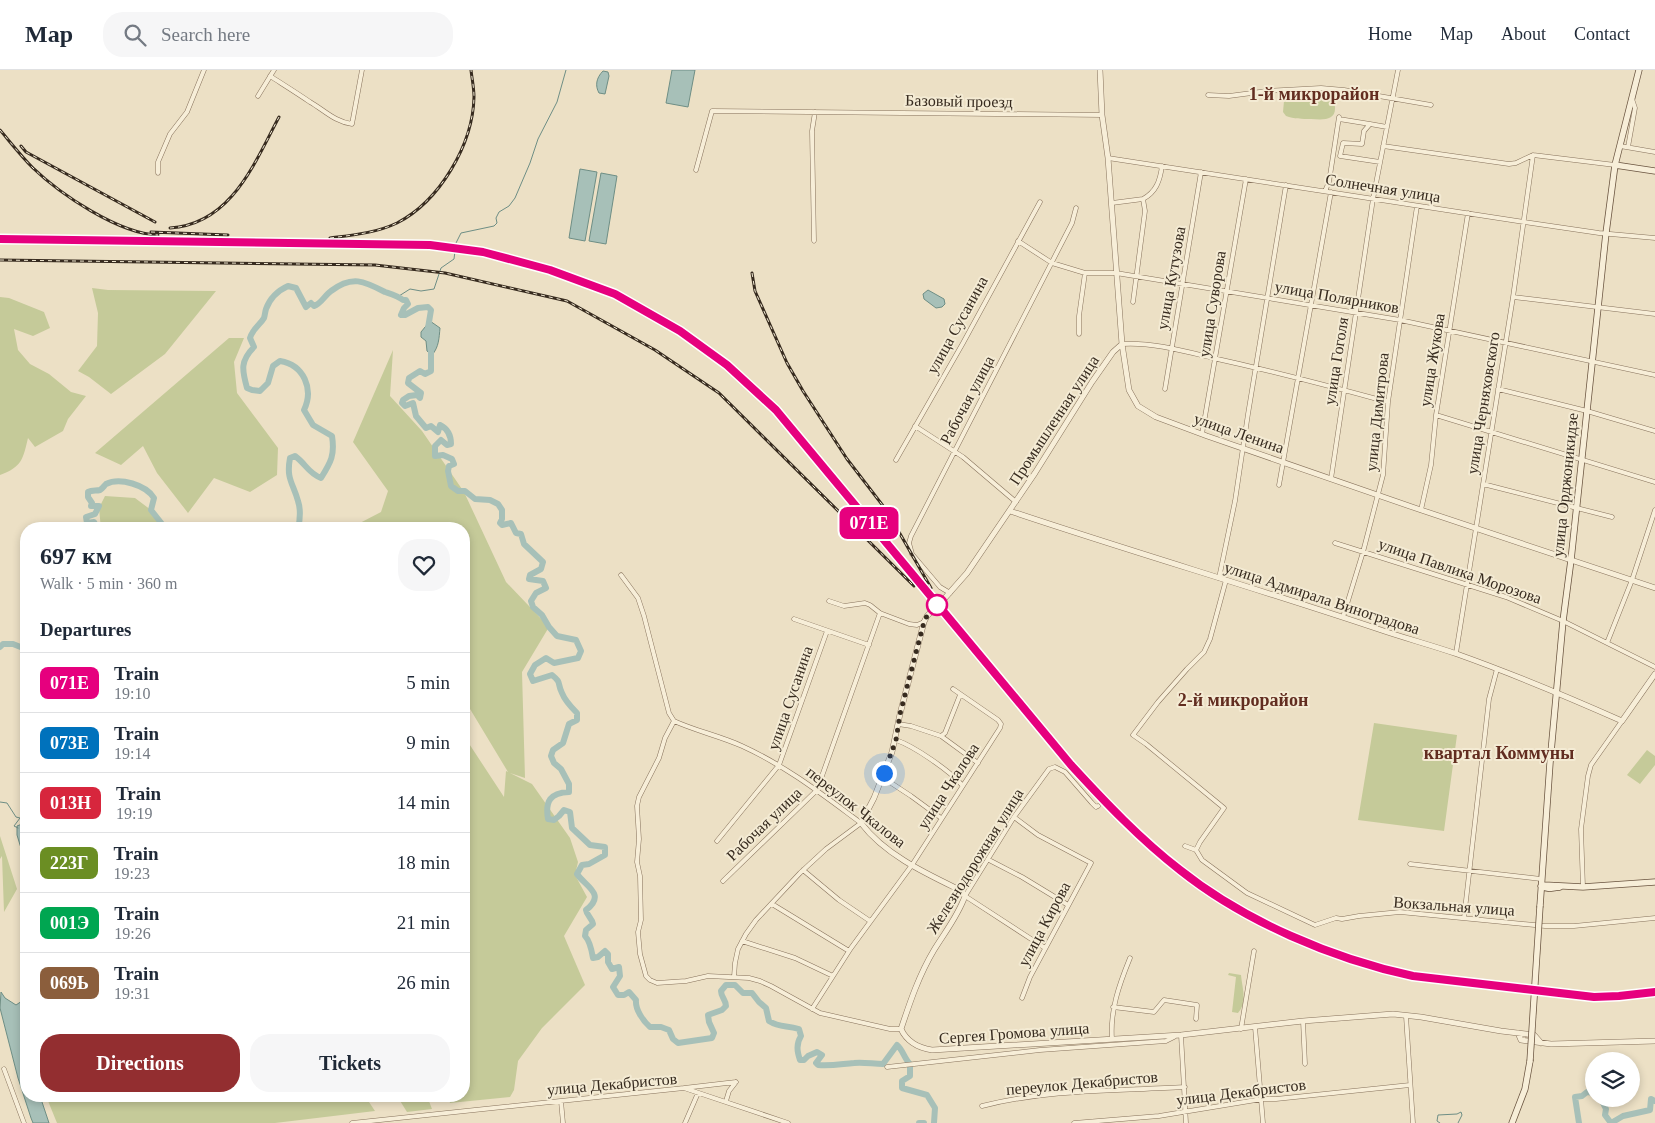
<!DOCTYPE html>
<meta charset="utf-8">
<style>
:root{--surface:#fff;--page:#f6f6f7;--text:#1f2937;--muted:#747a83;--line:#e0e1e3;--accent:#932e30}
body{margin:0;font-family:Georgia,serif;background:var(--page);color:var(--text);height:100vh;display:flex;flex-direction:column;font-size:19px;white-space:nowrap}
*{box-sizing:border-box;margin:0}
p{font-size:16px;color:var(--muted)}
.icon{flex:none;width:28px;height:28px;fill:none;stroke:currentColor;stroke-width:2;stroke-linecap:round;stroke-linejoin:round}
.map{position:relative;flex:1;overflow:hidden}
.sheet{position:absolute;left:20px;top:452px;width:450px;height:580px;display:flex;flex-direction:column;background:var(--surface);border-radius:20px;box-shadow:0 2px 8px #0003}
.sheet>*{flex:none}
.badge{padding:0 10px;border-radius:8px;font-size:18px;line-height:32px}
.buttons{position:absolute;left:1585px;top:982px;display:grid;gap:10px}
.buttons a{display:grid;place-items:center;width:55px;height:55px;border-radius:50%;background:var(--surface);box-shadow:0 2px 8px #0003;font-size:25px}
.you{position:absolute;width:25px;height:25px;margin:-12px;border:4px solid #fff;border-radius:50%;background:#1a73e8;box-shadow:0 0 0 8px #1a73e833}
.map>.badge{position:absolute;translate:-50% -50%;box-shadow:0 0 0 2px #fff}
h2{padding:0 20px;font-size:19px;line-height:45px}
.round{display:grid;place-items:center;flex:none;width:52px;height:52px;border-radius:20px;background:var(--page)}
.headline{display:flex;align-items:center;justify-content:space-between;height:85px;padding:0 20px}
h1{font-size:24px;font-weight:600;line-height:38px}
.action{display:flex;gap:10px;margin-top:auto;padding:10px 20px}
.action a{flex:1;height:58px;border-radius:20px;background:var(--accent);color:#fff;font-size:20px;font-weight:600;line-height:58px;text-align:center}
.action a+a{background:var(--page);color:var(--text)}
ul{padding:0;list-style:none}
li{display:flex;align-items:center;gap:15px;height:60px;padding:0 20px;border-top:1px solid var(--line)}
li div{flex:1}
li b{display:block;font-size:19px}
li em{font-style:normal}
li .badge{min-width:55px;font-weight:700;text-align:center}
header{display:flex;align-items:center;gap:30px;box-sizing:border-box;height:70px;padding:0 25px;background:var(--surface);border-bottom:1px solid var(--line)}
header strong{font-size:24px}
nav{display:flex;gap:28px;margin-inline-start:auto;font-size:18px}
.search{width:350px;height:45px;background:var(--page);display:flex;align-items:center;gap:12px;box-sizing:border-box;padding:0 18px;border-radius:20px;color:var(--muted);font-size:19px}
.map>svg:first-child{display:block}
</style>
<header>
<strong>Map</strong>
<div class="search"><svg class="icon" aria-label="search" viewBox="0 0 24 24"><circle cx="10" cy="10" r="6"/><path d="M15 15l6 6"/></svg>Search here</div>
<nav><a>Home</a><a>Map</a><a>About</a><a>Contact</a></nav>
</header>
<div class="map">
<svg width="1655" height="1053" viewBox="0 0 1655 1053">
<rect width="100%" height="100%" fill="#ece0c5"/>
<path fill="#c5ca99" d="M1294,26L1328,28L1334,31C1339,51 1325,50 1311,49C1302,49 1294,49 1286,46L1283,42L1284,31L1288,27Z
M92,218L108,220L216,221L165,284L111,324L89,307L78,301L97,276L98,243Z
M0,227L9,228L44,242L50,258L33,266L14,259L18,280L30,294L49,304L71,322L86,326L68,349L63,361L35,377L28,368C23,389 22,397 0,405Z
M229,268H244L234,292L237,323L278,378L277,405L250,422L214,408L188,443L157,403L143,376L121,395L95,383Z
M393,280L390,326L422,361L464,422L506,512L549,557L522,602L525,708L510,703L532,714L570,768L578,792L575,805L587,827L564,866L585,915L542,958L518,991L514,1020L510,1027L450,1033L448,1026H464V666L504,727L506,701L508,702L464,629V459H359L356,455L381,442L388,421L353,372Z
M105,426L135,428L151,440L162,459H101L99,438Z
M1374,653L1457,665L1444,761L1358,750Z
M1647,680L1655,686V695L1640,714L1627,705Z
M0,766L17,819L4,842L2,786L0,789Z
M1229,903L1241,905C1242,918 1248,932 1238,943L1232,942L1236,907L1228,905Z
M46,1026H365L375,1041L275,1053H57Z
M397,1026H427L432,1039L407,1042Z"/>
<path fill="#a7c0b8" stroke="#6e8e85" d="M672,0H695L688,37L666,33Z
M603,1L608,2L609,6L605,24L599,23C595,16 596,8 603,1Z
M580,99L597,102L585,171L569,168Z
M601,103L617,106L606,174L589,171Z
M928,220L944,229L945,234L942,237L936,238L924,229L923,224Z
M430,251L440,258C439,268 439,277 432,285L427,281L426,271L421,267V262Z
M22,754L26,765V810L24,788L17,765V756Z
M26,883V1026H40L49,1053H33L31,1048L18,1008L0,938L1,922L5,928L16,935L22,931Z"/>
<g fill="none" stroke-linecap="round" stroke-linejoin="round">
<path stroke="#6e8e85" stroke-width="1" d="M399,226L410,219L421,221L434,219L441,198L454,189L456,173L461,163L494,156L497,153L496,148L499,142L509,136L515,128L530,93L538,69L557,32L566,0
M0,732L7,733L16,747L20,748L14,756L18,758
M1440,1053L1437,1051L1438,1045L1457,1044L1461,1042L1462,1045L1458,1053"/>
<path stroke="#a7c0b8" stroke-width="6" d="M431,278V301L425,304L420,301L409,308L408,313L421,323L420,328L417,325L409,326L403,330L402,333L405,336L413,333L416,346L426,358L431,356L438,362L440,355C448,359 451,365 451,374L447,375L441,370L435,376V386L443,385L452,389L454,394L449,396L448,401L451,416L458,421H465L475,429L490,430L498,434L502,440V449L500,453L502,455L511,453L516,463L521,464L524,474L543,492L541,499L530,505L529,509L543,511L546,518L536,523L531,531L533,537L542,545L549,557L557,566L576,570L581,581L578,588L554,593L546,588L535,595L530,604L533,611L552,605C562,613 557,613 562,623C565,631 571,637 577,643V650L569,654L563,673L553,680L551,686L554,693L561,699L569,714V722C550,723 545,731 548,749L554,750L559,746L564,740L570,742L572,758L590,775L605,777V785L589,794L582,795L577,804C585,816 607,824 586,840C587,846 592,848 593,854L586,860L585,866C589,870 592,882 593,888L598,887L605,881L608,884V892L612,899L619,897L620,906L613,917L618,925H624L629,922L636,930C635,939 643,951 650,957H661L669,960L673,969L678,973L712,968L714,963L709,952L708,945L722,940L726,936C726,930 721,927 721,921L726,915H735L743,923H752L759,932L766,938L769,951C780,958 786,955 799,959L801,966C796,974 797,981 800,990H804L808,986L817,982L822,985L816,993L818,995C832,996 841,994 854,993C864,992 873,994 883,994L897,975C903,980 904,988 910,994
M98,459L94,452L87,453L86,447L95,444L99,436H91L92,433L88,427V422C92,420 96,421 100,420C102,419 104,416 106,414C120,407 146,415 154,428L151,440L166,459
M298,459C300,450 301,440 298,431C293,413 286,409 290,388L295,386C306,394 308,403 321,408C331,392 335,385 332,366L313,355L304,340C314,319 304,295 280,291L273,296L268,313L260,321L252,320L247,318C242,300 240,291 254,277L250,268C253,258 260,255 264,248C265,245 265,242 266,239C270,228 277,221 288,216L296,218L306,237L311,233L314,236C321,234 325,225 331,221C352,205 364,211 385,222C391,224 398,226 403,230H406L408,234L404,238L401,245H405L418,238L428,237L431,240L428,258
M0,577L3,574H13L23,578H26
M910,996V1006L902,1011V1018L927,1025L935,1038L934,1053
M1601,1029L1606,1039L1605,1045L1611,1053L1623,1046L1650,1040L1651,1029L1655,1031
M919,1053H924
M1579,1053L1575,1027L1582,1026L1587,1022L1594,1023"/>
<g stroke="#87725c" stroke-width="5">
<path id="minor" d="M270,6C284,15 297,23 310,32C324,40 335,52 352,54L362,0
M1208,25L1229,26L1267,21L1321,18L1344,20L1431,35
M258,26L274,0
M1339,49L1370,54
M1383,76L1509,94L1516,93L1533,85L1615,95
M1620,76L1655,82
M1628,77L1635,38L1632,29
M1108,88L1524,152L1599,163L1655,168
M1380,92L1340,86L1343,73L1362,74L1364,61L1370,54L1387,57
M696,100L712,41L1102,45
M158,103V92L170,64L187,42L204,0
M1325,121L1329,112L1339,47
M1112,133L1143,129
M814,171L812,61L815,42
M1018,171L1052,193L1085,203H1116L1400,250L1655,305
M1513,227L1655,244
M1133,232L1145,141L1143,129C1156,122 1160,111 1162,96
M1079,264V246L1085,203
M1122,274C1152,272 1184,281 1213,288C1272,301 1330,316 1388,332
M1165,319L1201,102
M1498,319L1587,341L1655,361
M1436,345L1655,412
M915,356L963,387L1016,432
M1202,364L1246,109
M896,390L963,273L1040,132
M1331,409L1373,129L1398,0
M1483,414L1612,447
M1279,415L1331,122
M1421,440L1431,395L1436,345L1468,143
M1335,473L1506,527L1563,551L1655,597
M621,505L638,528L644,546L669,643L674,651C696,661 720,666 742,676C786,696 823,725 861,753L826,779L800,803L756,850L746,864L738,879L735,893L734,907
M1219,508L1235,431L1248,344L1286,115
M950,523L940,517L912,484L909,473L911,466L1072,153L1076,138
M829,531L844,536L865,533L870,535L880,543L909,554L917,555L924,552
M1343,547L1363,482L1383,405L1388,332L1417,136
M794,549L869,575
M1607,573L1632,510L1655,440
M1456,583L1513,227L1533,85
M674,651L665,668L659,688L639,727L637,736L639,769L637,792L640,806L641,850L638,862L640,884L646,906L650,910L657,913L686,911L708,906L749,908L760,911L771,916L820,943L890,959H901
M898,654L911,656L941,666L978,693
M941,666L945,663L960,625
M896,670C914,676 950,701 962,715
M882,707L911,726L941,748
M1014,747L1038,765L1091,793L1030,907L1022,928
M717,771L779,695L827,561
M1185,776L1196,780L1202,790L1247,823L1315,855L1336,848L1342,849L1359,846L1400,842L1545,856H1574L1655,848
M1196,780L1200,772L1224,738L1146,674L1133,665L1158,632L1187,599L1204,582L1210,569L1226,510
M989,790L1022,807L1068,835
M1410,794L1541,809
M803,800L839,830L870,851
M723,811L817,720L880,543
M1583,817L1581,759L1588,706L1591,695L1622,651
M772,834L849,881
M1464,848L1489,629L1497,599
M742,871L795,888L833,906
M1045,878L965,826L1014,747L1049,699L1055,697L1065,702L1092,733L1096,737L1098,736
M1113,937L1154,942L1164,930L1197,935L1196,949
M812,939L851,878L912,795L1000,658L1001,654L998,650L953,619
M1406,946L1413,1053
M1303,951L1305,994
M1255,957L1263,1053
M1241,959L1254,881
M1181,965L1186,1053
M1112,969C1110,940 1119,915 1130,888
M887,997L1040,980L1166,971L1174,967
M4,999L24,1053
M684,1018L736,1012
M561,1031L563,1053
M726,1031L729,1021L736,1012
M982,1036C1048,1019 1117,1021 1185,1017
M352,1053L684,1018L788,1053
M685,1053L698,1023
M1074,1053L1159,1046L1262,1029H1276L1410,1015"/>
</g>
<g stroke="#87725c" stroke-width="6">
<path id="tertiary" d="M1100,0L1102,45L1108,88L1122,274L1129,320L1138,336L1156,347L1207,366L1421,440L1655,518
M1122,274L1113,282L1092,312L1035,403L967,503L944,529L927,546L924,552L900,644L892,682L874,728L861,753C885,785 927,804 962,821L965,826C958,846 945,862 934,880C919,905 910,932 901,959C907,972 919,978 932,980L1181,965L1303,951L1393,944L1421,947L1501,961L1534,965L1541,973
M1010,441C1132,482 1256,518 1378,559C1404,568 1431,575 1457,584C1513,604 1568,627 1622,651L1655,604
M1518,963L1521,970L1551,974L1655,971"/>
</g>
<g stroke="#69533f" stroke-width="7">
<path id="secondary" d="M1615,95L1655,101
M1560,817C1554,818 1547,820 1541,816L1544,815L1583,817L1655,812
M1540,836L1550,693L1563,551L1571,490L1606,163L1615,95L1639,0
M1512,1053L1525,1019L1530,991"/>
</g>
<use href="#minor" stroke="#f7eed8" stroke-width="4"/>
<use href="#tertiary" stroke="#f7eed8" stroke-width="5"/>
<use href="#secondary" stroke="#f7eed8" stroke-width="5.5"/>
<g stroke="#372b1f" stroke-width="3">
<path id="rail" d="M0,60C11,73 21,86 33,98C60,124 119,164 158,165
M21,76L26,82L155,152
M170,158C231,154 254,94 279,47
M151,162L228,165
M330,168C353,165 376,163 397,153C440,131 473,74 474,27C474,18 472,9 471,0
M0,169L430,175L483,182L551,199L615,224L680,261L727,295L776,340L1071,695C1105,732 1140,769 1180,800C1244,850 1333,889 1413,906L1594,927L1619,926L1655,922
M0,190L375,195L445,203L567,231L655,280L719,323L914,516
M752,203L755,221L787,293L803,321L847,389L887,441L931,518"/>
</g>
<use href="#rail" stroke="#f4ebd4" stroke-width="1" stroke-dasharray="4" stroke-linecap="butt"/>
<g stroke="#69533f" stroke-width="7" stroke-linecap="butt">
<path id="secondary-bridge" d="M1530,991L1540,836"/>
</g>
<use href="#secondary-bridge" stroke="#f7eed8" stroke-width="5.5"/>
</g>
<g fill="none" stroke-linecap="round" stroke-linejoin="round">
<g stroke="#fff" stroke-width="11">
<path id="line" d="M0,169L430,175L483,182L550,200L615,224L680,261L727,295L776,340L1071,695C1105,732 1140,769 1180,800C1244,851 1333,889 1413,906L1594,927L1619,926L1655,922"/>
</g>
<use href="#line" stroke="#e6007e" stroke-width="8"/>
<path stroke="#372b1f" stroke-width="5" stroke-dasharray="0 9" d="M884,703L896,670L900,644L924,552L927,546L937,535"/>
</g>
<circle fill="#fff" stroke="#e6007e" stroke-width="2.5" cx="937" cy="535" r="10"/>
<g text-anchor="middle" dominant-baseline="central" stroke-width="4" stroke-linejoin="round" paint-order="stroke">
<g font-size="16" fill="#372b1f" stroke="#f4ebd4">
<text transform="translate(959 31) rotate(1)">Базовый проезд</text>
<text transform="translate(1383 118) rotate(9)">Солнечная улица</text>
<text transform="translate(1171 208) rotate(-80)">улица Кутузова</text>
<text transform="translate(1337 227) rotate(10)">улица Полярников</text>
<text transform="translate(1212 234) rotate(-81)">улица Суворова</text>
<text transform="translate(957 255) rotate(-61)">улица Сусанина</text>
<text transform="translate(1432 290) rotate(-81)">улица Жукова</text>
<text transform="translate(1336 291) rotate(-81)">улица Гоголя</text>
<text transform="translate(967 330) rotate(-62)">Рабочая улица</text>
<text transform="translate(1483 333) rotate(-81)">улица Черняховского</text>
<text transform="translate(1377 342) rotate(-84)">улица Димитрова</text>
<text transform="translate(1054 350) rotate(-57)">Промышленная улица</text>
<text transform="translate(1239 363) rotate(19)">улица Ленина</text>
<text transform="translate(1565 415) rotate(-84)">улица Орджоникидзе</text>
<text transform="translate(1460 501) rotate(19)">улица Павлика Морозова</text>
<text transform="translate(1322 528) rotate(18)">улица Адмирала Виноградова</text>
<text transform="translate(790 628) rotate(-71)">улица Сусанина</text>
<text transform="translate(948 716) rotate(-57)">улица Чкалова</text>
<text transform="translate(856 737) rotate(38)">переулок Чкалова</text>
<text transform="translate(764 754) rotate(-44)">Рабочая улица</text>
<text transform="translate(975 791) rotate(-58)">Железнодорожная улица</text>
<text transform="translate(1454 836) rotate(4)">Вокзальная улица</text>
<text transform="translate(1044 854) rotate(-62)">улица Кирова</text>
<text transform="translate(1014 963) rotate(-4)">Сергея Громова улица</text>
<text transform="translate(1082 1013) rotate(-5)">переулок Декабристов</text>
<text transform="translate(612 1014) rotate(-5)">улица Декабристов</text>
<text transform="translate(1241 1022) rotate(-7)">улица Декабристов</text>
</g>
<g font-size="18" font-weight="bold" fill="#622d20" stroke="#f4ebd4">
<text x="1314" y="24">1-й микрорайон</text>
<text x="1243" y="630">2-й микрорайон</text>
<text x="1499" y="683">квартал Коммуны</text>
</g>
</g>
</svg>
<div class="buttons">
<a><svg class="icon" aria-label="layers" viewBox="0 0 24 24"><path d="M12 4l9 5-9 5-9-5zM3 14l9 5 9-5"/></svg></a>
</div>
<div class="you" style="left:884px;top:703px"></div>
<b class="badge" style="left:869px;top:453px;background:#e6007e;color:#fff">071Е</b>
<section class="sheet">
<div class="headline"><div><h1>697 км</h1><p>Walk · 5 min · 360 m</p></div><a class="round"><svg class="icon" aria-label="heart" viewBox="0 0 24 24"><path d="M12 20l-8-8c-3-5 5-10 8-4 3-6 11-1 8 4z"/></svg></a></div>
<h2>Departures</h2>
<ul>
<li><span class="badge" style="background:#e6007e;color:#fff">071Е</span><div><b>Train</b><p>19:10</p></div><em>5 min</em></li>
<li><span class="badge" style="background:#0072bc;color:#fff">073Е</span><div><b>Train</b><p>19:14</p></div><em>9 min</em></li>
<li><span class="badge" style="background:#d7263d;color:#fff">013Н</span><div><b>Train</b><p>19:19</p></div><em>14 min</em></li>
<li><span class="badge" style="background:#6b8e23;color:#fff">223Г</span><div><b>Train</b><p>19:23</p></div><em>18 min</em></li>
<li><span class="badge" style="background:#00a651;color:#fff">001Э</span><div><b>Train</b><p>19:26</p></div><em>21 min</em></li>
<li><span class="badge" style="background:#8b5e3c;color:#fff">069Ь</span><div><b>Train</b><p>19:31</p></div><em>26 min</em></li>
</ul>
<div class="action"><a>Directions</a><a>Tickets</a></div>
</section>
</div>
